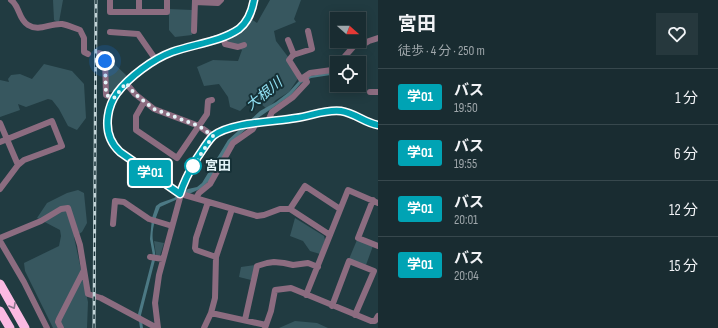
<!DOCTYPE html>
<html lang="ja">
<meta charset="utf-8">
<style>
:root{--surface:#192c31;--page:#26383d;--text:#f1f3f6;--muted:#9fa7ab;--line:#37484d}
body{margin:0;font-family:"Sofia Sans Condensed","Noto Sans JP",sans-serif;background:var(--page);color:var(--text);height:100vh;display:flex;flex-direction:column;font-size:15px;white-space:nowrap}
*{box-sizing:border-box;margin:0}
p{font-size:13px;color:var(--muted)}
.icon{flex:none;width:22px;height:22px;fill:none;stroke:currentColor;stroke-width:2;stroke-linecap:round;stroke-linejoin:round}
.map{position:relative;flex:1;overflow:hidden}
.details{display:flex;flex-direction:column;background:var(--surface);width:340px}
.details>*{flex:none}
.badge{padding:0 8px;border-radius:3px;font-size:14px;line-height:26px}
.needle{width:26px;rotate:111deg}
.tools{position:absolute;left:330px;top:12px;display:grid;gap:8px}
.tools a{display:grid;place-items:center;width:36px;height:36px;border-radius:0px;background:var(--surface);box-shadow:0 2px 10px #0003,0 0 0 1px var(--line);font-size:20px}
.you{position:absolute;width:20px;height:20px;margin:-10px;border:3px solid #fff;border-radius:50%;background:#1a73e8;box-shadow:0 0 0 6px #1a73e833}
.map>.badge{position:absolute;translate:-50% -50%;box-shadow:0 0 0 2px #fff}
.round{display:grid;place-items:center;flex:none;width:42px;height:42px;border-radius:0px;background:var(--page)}
.head{display:flex;align-items:center;justify-content:space-between;height:68px;padding:0 20px}
h1{font-size:19px;font-weight:700;line-height:30px}
ul{padding:0;list-style:none}
li{display:flex;align-items:center;gap:12px;height:56px;padding:0 20px;border-top:1px solid var(--line)}
li div{flex:1}
li b{display:block;font-size:15px}
li em{font-style:normal}
li .badge{min-width:44px;font-weight:700;text-align:center}
main{display:flex;flex:1;min-height:0}
.map>svg:first-child{display:block}
</style>
<main>
<div class="map">
<svg width="378" height="328" viewBox="0 0 378 328">
<rect width="100%" height="100%" fill="#213b41"/>
<path fill="#37575f" d="M53,0H63L59,22H57L54,20Z
M270,0H301L294,19L296,22L274,31L276,41L301,74L289,92L276,100L267,109L254,98L240,111L230,107L228,97L219,84L204,86L197,67L213,60L238,61L242,50L227,43L225,38L239,32L251,19L257,23Z
M169,9L192,10V35L175,37L169,30Z
M107,57L127,76L112,92H107Z
M44,64L72,71L84,84L86,118L77,130L68,126L59,109L52,100L48,99L26,107L18,104L20,110L0,117V80L9,82L8,79L11,75L20,74L32,79Z
M78,190L84,193L87,223L82,232L74,237L88,302L87,328H53L25,271L24,263L59,246L61,236L60,230L37,218L47,203L67,193Z
M295,218L324,236L325,240L320,254L310,251L303,241L290,236Z
M357,240L373,246L366,265L349,259Z
M154,241L164,243L160,256L156,255Z
M255,265L251,280L239,277L241,267Z
M295,321L317,323L328,328H279Z"/>
<path fill="#4c7984" d="M337,71V74L311,78L301,83L291,95L258,118L232,142L210,180L200,189L160,207C156,217 151,230 153,241C154,248 156,253 155,260L141,315L143,328H140L138,314L153,256L150,239L152,218L156,206L160,203L174,198L188,189L197,187L202,183L228,140L260,111L276,102L289,92L299,81L310,76Z"/>
<g fill="none" stroke-linecap="round" stroke-linejoin="round">
<path stroke="#8c6c80" stroke-width="6" d="M11,0C20,6 18,19 28,25C39,32 50,23 62,24C68,25 74,28 80,30L84,38V52L88,54
M110,0V12H167V0
M254,0L251,12L245,22L240,28L223,36L172,52L151,63L126,83L116,94L112,103L108,118V129L111,142L120,152L174,191L181,194L257,216L264,215L280,209H290L330,235
M195,2L218,3L221,0
M139,11V0
M194,31L195,0
M308,31L312,49L293,55L289,60L301,79L310,73L332,70L337,65
M110,32L138,34L156,60
M223,36L225,44L238,47L244,45
M288,40L294,55
M99,53L102,54L105,59L106,95L113,98
M339,63L354,46L364,44L369,41L378,38
M126,83L135,94L154,109L199,126L213,136
M370,92H378
M144,102L136,116V130L177,158L207,114L208,101L212,100
M268,121L272,112L293,97L307,82L305,77
M0,123L18,165
M0,142L52,121L62,146L24,160L18,165L0,189
M196,198L199,193L210,184L233,143L253,129L256,123
M373,200L358,238L378,246
M208,202L196,238L195,248L196,250L216,257
M290,209L305,186L340,209
M113,224L115,201L124,202L149,219L172,226
M0,238L41,221L61,209L68,208L80,245L88,294L101,298L157,328
M0,241L24,282L47,328
M150,257L163,259
M306,295L348,190L378,203
M332,306L349,261L374,271L355,315
M211,313L266,325
M245,320L257,266L267,263L274,262L284,263L293,265L308,263L318,267
M61,328L58,322L59,319L84,270
M158,328L155,303L159,275L181,194L188,174L213,136L226,129L238,126L268,121L297,118L337,110L349,113L370,123L378,125
M204,328L211,313L215,298L216,257L232,209
M265,328L271,311L275,290L291,288L371,321H375L378,316"/>
<path stroke="#fabae2" stroke-width="9" d="M0,284L25,328
M0,311L10,328"/>
<g stroke="#c3d5d9" stroke-width="3">
<path id="rail" d="M94,328L96,0"/>
</g>
<use href="#rail" stroke="#163137" stroke-width="1.5" stroke-dasharray="4.5" stroke-linecap="butt"/>
</g>
<defs><path id="oneway-chevron" d="M-2-3.5L2.5 0L-2 3.5" fill="none" stroke-width="1.6" stroke-linecap="round" stroke-linejoin="round"/></defs>
<use stroke="#88768c" href="#oneway-chevron" transform="translate(13 306) rotate(61)"/>
<g fill="none" stroke-linecap="round" stroke-linejoin="round">
<g stroke="#fff" stroke-width="9">
<path id="line" d="M254,0C252,11 248,22 239,29C220,42 194,44 172,52C153,59 129,77 117,93C112,100 109,108 108,116C106,130 109,142 120,152L180,194C184,181 190,170 197,158C202,151 207,142 213,136C231,122 274,122 296,118C311,116 326,109 341,111C355,113 365,123 378,125"/>
</g>
<use href="#line" stroke="#00a3b4" stroke-width="6"/>
<path stroke="#e5f5f9" stroke-width="4" stroke-dasharray="0 7.2" d="M105,61L106,95L114,98L126,83L135,94L154,109L199,126L213,136L193,166"/>
</g>
<circle fill="#fff" stroke="#00a3b4" stroke-width="2" cx="193" cy="166" r="8"/>
<g text-anchor="middle" dominant-baseline="central" stroke-width="4" stroke-linejoin="round" paint-order="stroke">
<g font-size="13" font-weight="bold" fill="#e5f5f9" stroke="#163137" text-anchor="start">
<text x="205" y="166">宮田</text>
</g>
<g font-size="14" font-style="italic" fill="#93e2f5" stroke="#163137">
<text transform="translate(264 94) rotate(-39)">大根川</text>
</g>
</g>
</svg>
<div class="tools">
<a><svg class="needle" viewBox="-14 -14 28 28"><path d="M0-13l5 13h-10z" fill="#e53935"/><path d="M0 13l5-13h-10z" fill="#9fa7ab"/></svg></a>
<a><svg class="icon" aria-label="locate" viewBox="0 0 24 24"><circle cx="12" cy="12" r="6"/><path d="M12 2v4M12 18v4M2 12h4M18 12h4"/></svg></a>
</div>
<div class="you" style="left:105px;top:61px"></div>
<b class="badge" style="left:150px;top:173px;background:#00a3b4;color:#fff">学01</b>
</div>
<section class="details">
<div class="head"><div><h1>宮田</h1><p>徒歩 · 4 分 · 250 m</p></div><a class="round"><svg class="icon" aria-label="heart" viewBox="0 0 24 24"><path d="M12 20l-8-8c-3-5 5-10 8-4 3-6 11-1 8 4z"/></svg></a></div>
<ul>
<li><span class="badge" style="background:#00a3b4;color:#fff">学01</span><div><b>バス</b><p>19:50</p></div><em>1 分</em></li>
<li><span class="badge" style="background:#00a3b4;color:#fff">学01</span><div><b>バス</b><p>19:55</p></div><em>6 分</em></li>
<li><span class="badge" style="background:#00a3b4;color:#fff">学01</span><div><b>バス</b><p>20:01</p></div><em>12 分</em></li>
<li><span class="badge" style="background:#00a3b4;color:#fff">学01</span><div><b>バス</b><p>20:04</p></div><em>15 分</em></li>
</ul>
</section>
</main>
